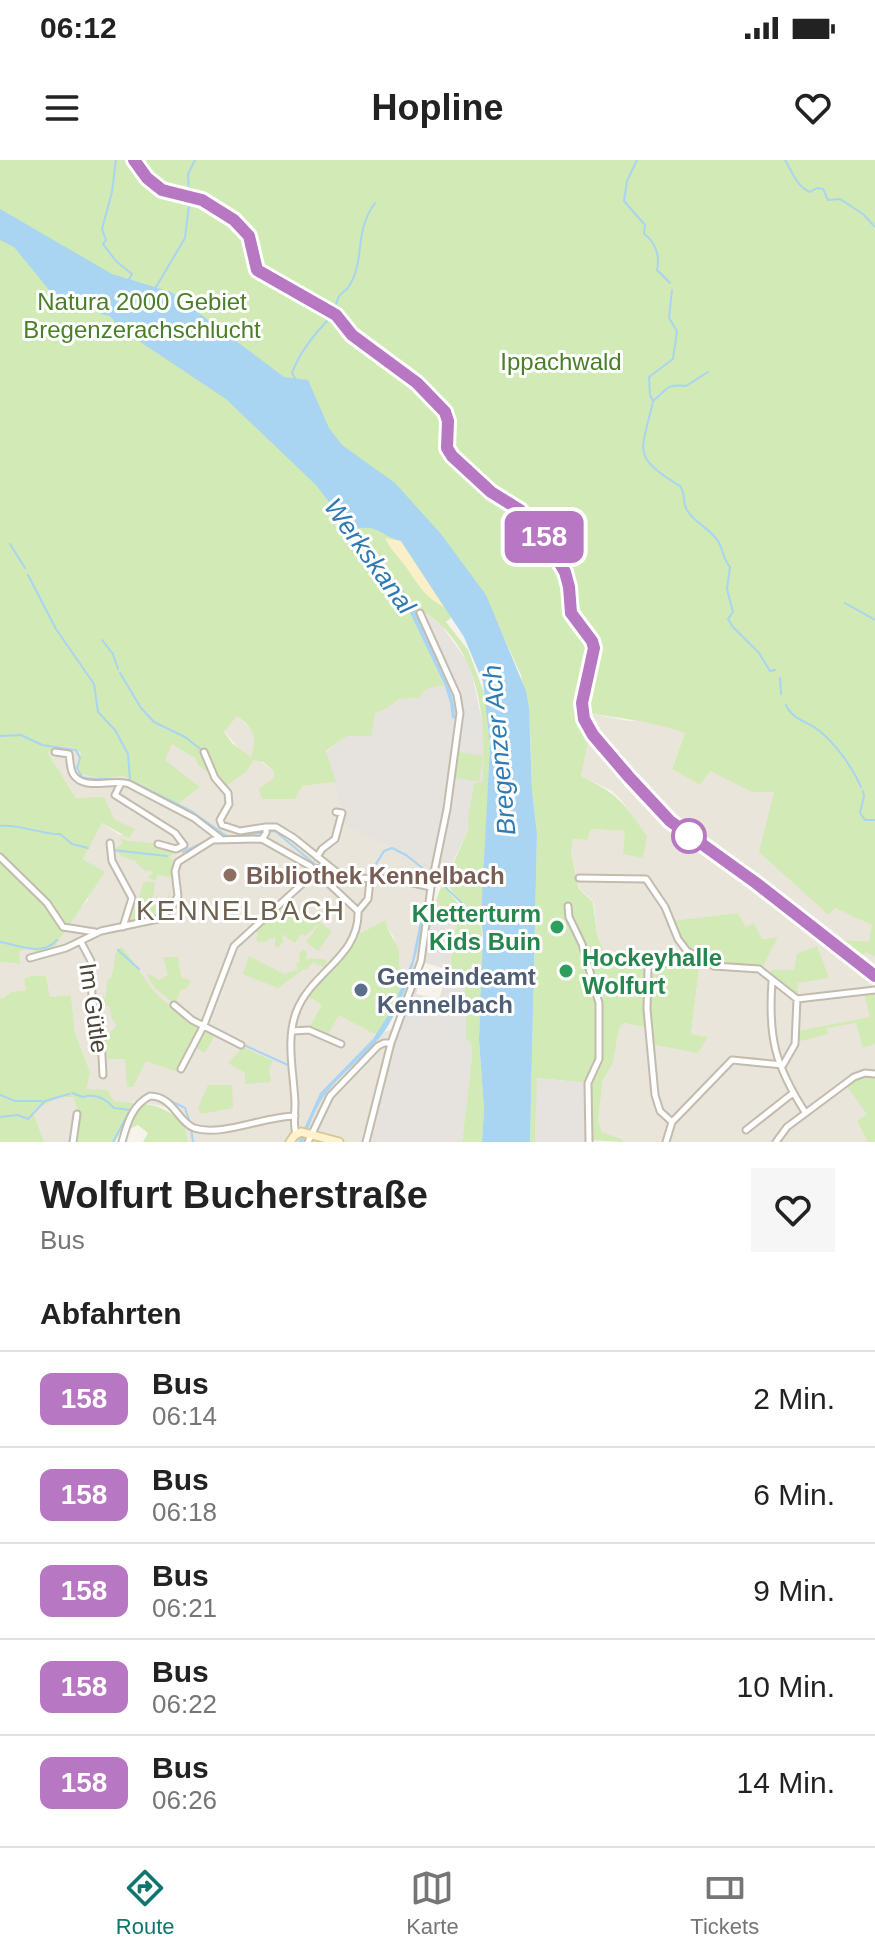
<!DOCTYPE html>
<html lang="de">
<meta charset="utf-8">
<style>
:root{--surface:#fff;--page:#f6f6f6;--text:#222;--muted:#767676;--line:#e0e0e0;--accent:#0f766e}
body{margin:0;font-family:Arial,sans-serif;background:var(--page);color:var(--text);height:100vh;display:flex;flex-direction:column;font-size:30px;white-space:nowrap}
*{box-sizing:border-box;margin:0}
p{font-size:26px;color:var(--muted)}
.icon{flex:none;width:44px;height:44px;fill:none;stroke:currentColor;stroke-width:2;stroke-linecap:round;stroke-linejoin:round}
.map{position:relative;height:982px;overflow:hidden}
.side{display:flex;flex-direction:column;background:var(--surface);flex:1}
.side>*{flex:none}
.badge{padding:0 16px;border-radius:12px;font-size:28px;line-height:52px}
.map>.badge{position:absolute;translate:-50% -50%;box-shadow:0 0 0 4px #fff}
h2{padding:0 40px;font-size:30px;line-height:72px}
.round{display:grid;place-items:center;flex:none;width:84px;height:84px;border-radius:0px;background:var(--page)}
.summary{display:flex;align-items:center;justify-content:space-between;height:136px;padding:0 40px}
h1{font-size:38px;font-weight:800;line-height:60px}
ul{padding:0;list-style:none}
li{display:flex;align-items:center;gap:24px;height:96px;padding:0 40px;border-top:2px solid var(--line)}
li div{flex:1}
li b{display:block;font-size:30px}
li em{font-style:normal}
li .badge{min-width:88px;font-weight:700;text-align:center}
.status{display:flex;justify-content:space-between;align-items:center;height:56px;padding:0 40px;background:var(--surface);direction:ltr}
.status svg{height:22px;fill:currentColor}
header{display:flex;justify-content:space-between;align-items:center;height:104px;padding:0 40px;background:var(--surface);font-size:36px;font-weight:800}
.dock{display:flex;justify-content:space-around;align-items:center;height:112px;border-top:2px solid var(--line);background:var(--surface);font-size:22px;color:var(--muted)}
.dock a{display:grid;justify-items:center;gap:4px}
.dock .on{color:var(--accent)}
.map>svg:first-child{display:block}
</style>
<div class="status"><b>06:12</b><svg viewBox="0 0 49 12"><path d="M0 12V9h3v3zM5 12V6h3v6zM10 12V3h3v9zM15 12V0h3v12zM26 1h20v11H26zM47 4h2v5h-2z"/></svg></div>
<header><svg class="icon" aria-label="menu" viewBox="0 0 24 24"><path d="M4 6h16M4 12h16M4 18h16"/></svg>Hopline<svg class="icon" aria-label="heart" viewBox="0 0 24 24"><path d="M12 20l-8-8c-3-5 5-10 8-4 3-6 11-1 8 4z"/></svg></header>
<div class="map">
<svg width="875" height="982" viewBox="0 0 875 982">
<rect width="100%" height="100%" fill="#f6f3ec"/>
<path fill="#eae5da" d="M581,552L629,561L642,560L678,569L685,573L672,609L700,624L710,611L774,632L829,755L835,748L875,766V982H622V979L602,972L598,960L603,920L613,903L619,868L624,863L649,868L707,877L691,874L700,800L777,777L761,779L754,764L746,767L738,753L672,762L696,798L693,802L651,804L606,797L597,775L594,742L580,729L571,692L573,679L587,680L591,669L626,671L647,677L622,641L612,631L581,616L590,574Z
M237,555L254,572V597L274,611V619L301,626L336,622L346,667L404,691L434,720L428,774L418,814L399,808L394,777L387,767L386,760L360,773L354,785L307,836L374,874L397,869L367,982H188L184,963L165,947L135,941L129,943L113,941L87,929L90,912L75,873L71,835L50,837L46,816H31L24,818L27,830L11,832L2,839L0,837V802L19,804L18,792L27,787L38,794L87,741L94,725L104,712L83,699L102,663L120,675L134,669L114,659L109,652L76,638L48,593L58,586L74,588L81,593L78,608L81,614L101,619L123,616L178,644L199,627L164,600L172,584L196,599L220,624L226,626L246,612L244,594L224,571Z
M73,937L79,954L75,982H44L33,951L57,938Z"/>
<path fill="#e6e2dd" d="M422,451L441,465L470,505L485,575L482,623L468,658L469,668L441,727L404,692L346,667L326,592L375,553L386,549L399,539L419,538L422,532L429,527L443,526L417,466Z
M436,741L456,763L449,810L422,802L431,748H435Z
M446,815L463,821L466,837V880L471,882L472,896L462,982H367L389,894L411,833L439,839Z
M536,918L588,923L592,982H535Z"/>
<path fill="#d2eab5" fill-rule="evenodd" d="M0,0H875V796L866,792L861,797L843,786L841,788L833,779L869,782L872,765L835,748L829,755L759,692L774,632H752L710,611L700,625L672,609L685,573C653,561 617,558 582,552L590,574L581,616C619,635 623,642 647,676L643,698L623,694L625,671L591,669L587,680L573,679L571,692L579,729L593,742L597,775L606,797C632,801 673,814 695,798L679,779L672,761L738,753L746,767L754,763L762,779L778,777L761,810L714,805L700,800L691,874L708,877L698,893L651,884L649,868L624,863L619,868L613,903L603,920L598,960L602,972L622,979V982L589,980L588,923L537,918L535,982H530L537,673L532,631L530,567L521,515L482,430L446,462L468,490L484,533L487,553L490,585L482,755L459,741L445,722L469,668L468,658L474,624L482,622C487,562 481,486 422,451L417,466L444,526C433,527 424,527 419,538L399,539L386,549L375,553L371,576H347L326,591L336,622L302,626L295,639H262L259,629L274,618V611L263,602L253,600L246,612L226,626L198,605L196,599L172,584L165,600L200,627L178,644L123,616L101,619L81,614L78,608L81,593L74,588L58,586L48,593L76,638L104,637L114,659L135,669L129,678L102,663L83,699L105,712L68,767L62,764L54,751L0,696ZM237,556C253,567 258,578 251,597L232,583L224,572Z
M457,592L483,596L479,622L453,617Z
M119,678C132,683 142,681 154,684C164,687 170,690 181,689L169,697L174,701L173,717L158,715L155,721L148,717L153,713L150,710L145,711L135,701L123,697L114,690L123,683Z
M0,699L32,729L67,769L54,787L38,794L27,787L19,792L20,804L0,802Z
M147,721L155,723L152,744L163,747L172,727C164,757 159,757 130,765L126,762L132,740L144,741L139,738L143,723Z
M441,727L446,728L461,747L481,760L483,793L479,880L484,948L482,982H462L472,896L471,882L466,880V837L463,821L446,815L449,811L456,764L436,741Z
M288,740L332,771L318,791L306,782L320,763L305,776L301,774L295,783L282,774L283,782L278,788L275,786V777L263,783L262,780L260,783L256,780L258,773L253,770L261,765L264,767L263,762Z
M386,760L387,767L399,790V807L408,812L392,849L378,873L374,874L339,855L327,876L309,868L322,845L307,836L312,828L354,785L360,773Z
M817,786L829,818L797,823L798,837L770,815L771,810H794L797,794Z
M122,787C132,799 140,811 148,824C163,845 193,861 216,873L205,893L192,886L178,912L146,901L133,927H127L125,899H108L105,876L117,866L111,857L110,847L104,844L98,845L97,838L106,837L107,820L111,818C115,808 113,800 117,789Z
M303,789L307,793L306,800L311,798L327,800L325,808L313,802L306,810L304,809L278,828L243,814L249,796L286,815L288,812L298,810L296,804L300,801L299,794Z
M163,797H178L181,817L191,821L186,829H181L175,845L154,827L147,815L149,814L159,820L168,815Z
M31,816H46L50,837L71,835L75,873L90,912L87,929L107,930L114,941C146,945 156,940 184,963L188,982H143L148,973L138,965L120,973L115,982H75L79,954L73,937L57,938L33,951L44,982H0V837L2,839L11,832L26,830L24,818Z
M875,832V884L863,888L856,863L827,868L828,874L801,881L798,877V871L870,857L864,833Z
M243,887L273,901L269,910L271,922L245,924V913L228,903Z
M864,914L875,916V982H868L857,961L867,954L846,925Z
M208,925H232L233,948L201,954L198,948Z"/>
<path fill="#f9efc9" d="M385,378L401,381L444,447C426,438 419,426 408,410C400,398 391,391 385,378Z"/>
<path fill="#e5e3e0" d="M460,540H474L480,583L461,580Z
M449,819L462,822L465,837L460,881L443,877L441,856Z
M416,824L419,825L416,834L438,841L437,850L424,847L417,876L400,869L402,861H405Z"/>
<path fill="#a9d4f2" d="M0,49L112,114L171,132L284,217L308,220L329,268L342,285L395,323L441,374L486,435L526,531L529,548L532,631L537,673L530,982H482L484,948L479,880L483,777L481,757L490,585L483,522L464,477L401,381C381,376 378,364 356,369C371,391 390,411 405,433C422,459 457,529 455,559L452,558L450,543L445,526L403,438L316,325L226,239L121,169L110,156L101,154L87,145L50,131L14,87L0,80Z
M422,751L425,752C417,793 409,833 386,869C370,893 345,909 327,932C315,947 310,965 303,982H298L320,933L373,879L392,849L412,801Z"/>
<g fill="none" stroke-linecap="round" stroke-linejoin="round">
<path stroke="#a9d4f2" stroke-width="2" d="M116,0L112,32L102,69L106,80L103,84L116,101L132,114L129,119
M637,0L627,21L624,41L645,65L644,74C656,82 660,97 657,110L670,123
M785,0C793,13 796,26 810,32L817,28L823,29L828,40L840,39L863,54L875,67
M189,33L188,14L195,0
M156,127L185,78L189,45
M672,130L669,158L677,171L673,199L649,217L650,235L653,241C642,293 630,295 680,326C686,334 682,342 687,350C695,364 712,369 719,383C724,392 723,399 730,407L727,429L733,452L728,459L733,467L759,493L770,511L775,510
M335,150C339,127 344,137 351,123C365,97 354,72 375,43
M296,220L292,213C300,191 314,174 331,157
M653,241C668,229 665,224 686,226L708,212
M10,384L25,408
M28,415L56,469L94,524L98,552L115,570L128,594L130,620
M845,443L875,460
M102,480L113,494L118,509
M120,513L141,548L154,562L185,577L203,591
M780,518L781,534
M786,545C792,559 806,561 817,569C835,583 852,606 861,627
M0,576L21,575L42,585L76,590L80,598L77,608L82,617C98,622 115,616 131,621L191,651L228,677L275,671L317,706L346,722L358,720
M863,631L864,636L860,653L865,660H875
M0,666C18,663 42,675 60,674L72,684L88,688
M112,690L167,696
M183,692L214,677
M368,717L384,691L392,688L406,695L430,714
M435,718C452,731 462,748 482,757
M0,782C19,785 42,797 57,780
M118,790L139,809
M244,885L288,905
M72,933L83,937C96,933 106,939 114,948L130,950L144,936L155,933L185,948L190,963
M0,935L15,941H42
M0,957L18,955L28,959L45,941L69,934
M191,969L193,982
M113,982L129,952"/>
<g stroke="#c2bbae" stroke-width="9">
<path id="street" d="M55,592L69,594C70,600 70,609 73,614C84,632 113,618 129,624L194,658L220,678
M204,592L215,618L228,633L229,644L220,660L222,665L240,671L266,667
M121,623L115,635L175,673L184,685L176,689L158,684
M262,679L266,673V667H276L294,678L344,718L395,719L431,727
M110,683L112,701L132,738L123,767
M0,697L47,743L63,767L95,772
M317,697L322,689L335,679L342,653L336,652
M579,718L646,719L665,747L678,779L687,791L714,806L759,809L797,839L875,830
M568,746L569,757L582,784L599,843V899L588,923L589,982
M358,751L368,739L370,719
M81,782L91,801L92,838L101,877L103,915
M30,798L66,788L101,771L158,759L171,749L178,736L175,711L178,702L213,680L262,679L310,706L358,751C360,796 312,812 297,850C285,879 294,913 295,944C295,954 293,964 296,974
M772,821C768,878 775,905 805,952
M174,845L192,860L241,885
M293,871L309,870L341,884
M181,909L204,865L234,786L324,704
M672,962L660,951L655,935L647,849L648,809L651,803L685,804L695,798
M672,962L732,900L783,905L795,884L797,839
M746,970L793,933
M73,982L77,954
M122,982C127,964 132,945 150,936C173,936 178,962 194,968C222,977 265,956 295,956
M308,982L330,936L378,886L384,883H391
M366,982L391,883L421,801L431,727L447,649L460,553L457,535L420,453
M666,982L672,962
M776,982L787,967L854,917L865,913L875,914"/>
</g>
<g stroke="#d6c79b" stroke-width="11">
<path id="secondary" d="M134,0L151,23L162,30L202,40L234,60L249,76L255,108L261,114L336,155L352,175L389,205L417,223L445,252L448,261L447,288L452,296L491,332L520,350L547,382L565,412L569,427L571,453L592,481L594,488C590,519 574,546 593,575L670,661L756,723L875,816
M290,982L294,976L301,972L339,982"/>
</g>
<use href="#street" stroke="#fff" stroke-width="5"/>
<use href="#secondary" stroke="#fff3cd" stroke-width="7"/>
</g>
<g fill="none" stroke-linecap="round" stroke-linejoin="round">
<g stroke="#fff" stroke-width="18">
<path id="line" d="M134,0L147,18L162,30L202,40L234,60L249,76L257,110L336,155L352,175L417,223L445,252L448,261L447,288L452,296L491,332L520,350L547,382L565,412L569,427L571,453L592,481L594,488L582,543L584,559L593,575L629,617L670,661L756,723L875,816"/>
</g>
<use href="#line" stroke="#b777c2" stroke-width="12"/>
</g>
<circle fill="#fff" stroke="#b777c2" stroke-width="4" cx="689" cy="676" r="16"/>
<circle fill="#8d6e63" stroke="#fff" stroke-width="3" cx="230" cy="715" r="8"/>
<g fill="#2e9e5b" stroke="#fff" stroke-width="3">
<circle cx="557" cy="767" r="8"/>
<circle cx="566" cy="811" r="8"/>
</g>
<circle fill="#5c6f8a" stroke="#fff" stroke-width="3" cx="361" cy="830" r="8"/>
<g text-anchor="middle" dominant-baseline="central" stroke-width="6" stroke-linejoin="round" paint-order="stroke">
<g font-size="24" fill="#4a7f2a" stroke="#fff">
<text x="142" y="141">Natura 2000 Gebiet<tspan x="142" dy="28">Bregenzerachschlucht</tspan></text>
<text x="561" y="201">Ippachwald</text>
</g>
<g font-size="24" font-weight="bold" fill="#785e54" stroke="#fff" text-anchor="start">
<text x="246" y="715">Bibliothek Kennelbach</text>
</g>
<g font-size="24" font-weight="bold" fill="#27864d" stroke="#fff" text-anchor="end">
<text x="541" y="753">Kletterturm<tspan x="541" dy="28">Kids Buin</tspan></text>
<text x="582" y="797" text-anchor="start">Hockeyhalle<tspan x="582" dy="28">Wolfurt</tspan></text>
</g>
<g font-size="24" font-weight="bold" fill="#4e5e75" stroke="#fff" text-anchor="start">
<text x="377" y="816">Gemeindeamt<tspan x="377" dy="28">Kennelbach</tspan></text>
</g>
<g font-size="24" fill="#4b4439" stroke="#fff">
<text transform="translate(94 848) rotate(82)">Im Gütle</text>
</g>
<g font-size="26" font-style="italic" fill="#2e7ab2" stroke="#fff">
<text transform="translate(370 396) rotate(54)">Werkskanal</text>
<text transform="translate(499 590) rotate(-95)">Bregenzer Ach</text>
</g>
<g font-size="28" letter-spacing="2" fill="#6e6250" stroke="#fff">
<text x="241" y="750">KENNELBACH</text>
</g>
</g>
</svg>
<b class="badge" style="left:544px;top:377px;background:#b777c2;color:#fff">158</b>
</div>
<section class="side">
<div class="summary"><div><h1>Wolfurt Bucherstraße</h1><p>Bus</p></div><a class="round"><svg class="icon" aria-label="heart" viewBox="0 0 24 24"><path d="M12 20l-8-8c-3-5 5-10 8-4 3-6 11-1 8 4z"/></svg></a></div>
<h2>Abfahrten</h2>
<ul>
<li><span class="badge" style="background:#b777c2;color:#fff">158</span><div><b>Bus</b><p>06:14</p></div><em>2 Min.</em></li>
<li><span class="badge" style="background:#b777c2;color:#fff">158</span><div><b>Bus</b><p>06:18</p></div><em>6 Min.</em></li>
<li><span class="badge" style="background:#b777c2;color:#fff">158</span><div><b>Bus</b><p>06:21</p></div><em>9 Min.</em></li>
<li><span class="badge" style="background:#b777c2;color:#fff">158</span><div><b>Bus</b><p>06:22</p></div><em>10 Min.</em></li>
<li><span class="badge" style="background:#b777c2;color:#fff">158</span><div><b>Bus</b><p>06:26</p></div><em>14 Min.</em></li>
</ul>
</section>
<nav class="dock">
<a class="on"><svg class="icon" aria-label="directions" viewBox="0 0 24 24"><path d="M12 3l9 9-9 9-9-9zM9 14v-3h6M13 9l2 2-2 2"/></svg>Route</a>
<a><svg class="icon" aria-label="map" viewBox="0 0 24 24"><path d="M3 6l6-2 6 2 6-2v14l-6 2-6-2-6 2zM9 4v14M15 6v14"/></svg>Karte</a>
<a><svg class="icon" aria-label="tickets" viewBox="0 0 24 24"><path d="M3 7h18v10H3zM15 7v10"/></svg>Tickets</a>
</nav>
